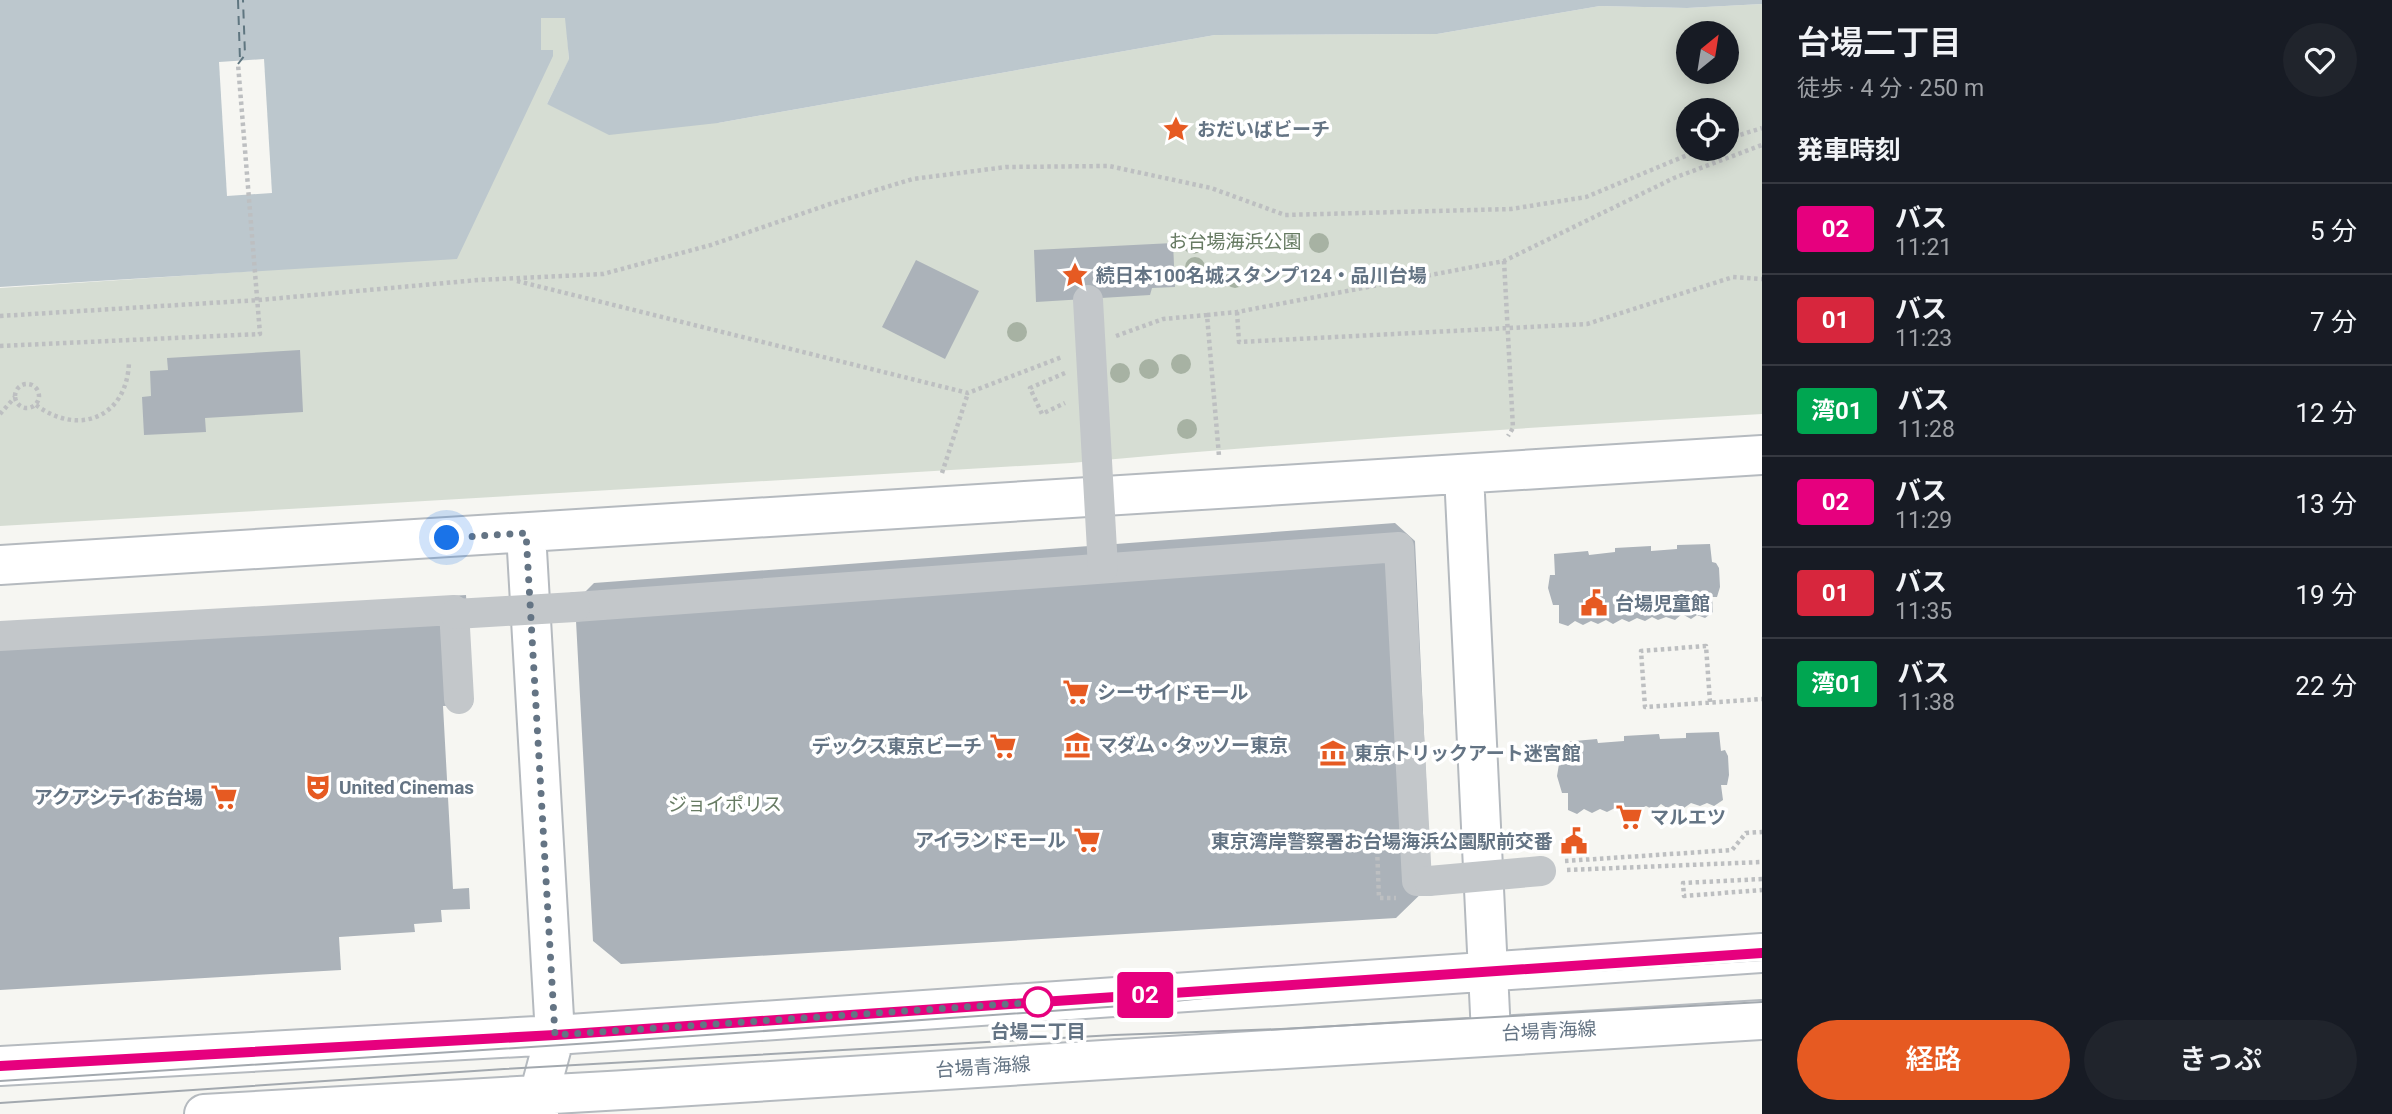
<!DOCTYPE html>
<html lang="ja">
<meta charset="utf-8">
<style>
:root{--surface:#171b24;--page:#20242c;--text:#f1f3f6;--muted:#9ea1a6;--line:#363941;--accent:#e65a22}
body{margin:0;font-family:Roboto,"Noto Sans JP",sans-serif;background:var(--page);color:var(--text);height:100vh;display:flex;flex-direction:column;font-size:26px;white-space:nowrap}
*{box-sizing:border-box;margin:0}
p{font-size:23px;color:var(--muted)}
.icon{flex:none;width:38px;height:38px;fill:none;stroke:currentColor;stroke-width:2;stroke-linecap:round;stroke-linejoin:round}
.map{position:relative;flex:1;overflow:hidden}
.details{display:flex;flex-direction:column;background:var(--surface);width:630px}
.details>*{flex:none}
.badge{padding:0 14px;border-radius:5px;font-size:24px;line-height:46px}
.needle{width:46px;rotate:30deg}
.tools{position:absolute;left:1676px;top:21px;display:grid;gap:14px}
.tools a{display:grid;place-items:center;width:63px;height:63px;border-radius:50%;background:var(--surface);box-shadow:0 4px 18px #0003;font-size:35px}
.you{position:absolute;width:35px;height:35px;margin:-18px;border:5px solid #fff;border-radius:50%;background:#1a73e8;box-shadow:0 0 0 10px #1a73e833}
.map>.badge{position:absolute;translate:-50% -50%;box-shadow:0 0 0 4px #fff}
h2{padding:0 35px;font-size:26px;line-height:63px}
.round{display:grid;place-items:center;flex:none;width:74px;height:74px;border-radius:37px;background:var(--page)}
.summary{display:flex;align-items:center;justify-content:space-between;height:119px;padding:0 35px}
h1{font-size:33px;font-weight:600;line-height:52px}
.cta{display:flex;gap:14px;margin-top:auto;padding:14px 35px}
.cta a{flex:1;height:80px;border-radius:42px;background:var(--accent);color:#fff;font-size:28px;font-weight:600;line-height:80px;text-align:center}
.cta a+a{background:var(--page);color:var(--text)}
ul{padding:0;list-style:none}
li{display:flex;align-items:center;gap:21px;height:91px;padding:0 35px;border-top:2px solid var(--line)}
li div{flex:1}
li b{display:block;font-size:26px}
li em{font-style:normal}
li .badge{min-width:77px;font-weight:700;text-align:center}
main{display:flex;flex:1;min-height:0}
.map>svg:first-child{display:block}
</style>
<main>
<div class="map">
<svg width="1762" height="1114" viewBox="0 0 1762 1114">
<rect width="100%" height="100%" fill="#f6f6f2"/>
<path fill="#d6ddd3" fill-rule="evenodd" d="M1762,4V414C1531,427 1301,442 1071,463L0,526V288L255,271L541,50L540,18H566L569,60L547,104L718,123L1215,35L1437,34L1600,6L1687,8ZM1689,33H1727V72H1689ZM1689,110H1727V149H1689Z"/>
<path fill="#bcc7cd" d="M0,0H1762V4L1687,8L1600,6L1437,34L1215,35L718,123L609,135L547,104L569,59L565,18H541V50H553V56L457,259L0,287Z"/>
<path fill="#f6f6f2" d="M264,59L272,193L227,196L219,62Z"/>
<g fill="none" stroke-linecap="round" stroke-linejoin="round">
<path stroke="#5f7680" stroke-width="2" stroke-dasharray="9 7" stroke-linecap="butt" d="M238,0L240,60
M238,64L245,55L243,0"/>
</g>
<path fill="#abb2b9" d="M1173,243L1175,287L1152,288L1150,295L1036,302L1034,250Z
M916,260L979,291L945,359L882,327Z
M300,350L303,412L205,418L206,432L144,435L142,397L151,396L150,371L168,370L167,358Z
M1395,523L1415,541L1431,884L1396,918L621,964L593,941L575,602L594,583Z
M1710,544L1712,562L1716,563L1719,568L1720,587L1717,597H1712L1713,612L1705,618L1697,615L1691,619L1682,614L1675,620L1666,617L1658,620L1652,617L1645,621L1637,618L1629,622L1622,619L1613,624L1606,620L1598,624L1591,621L1583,625L1575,621L1568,626L1559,623V605H1553L1548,588L1550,575H1555L1554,554L1588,551L1589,555L1615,552V548L1651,546V551L1677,549V545Z
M466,595L473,705L443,706L453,889L469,888L470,909L441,910L442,922L414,924L415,932L339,937L341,970L0,990V623Z
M1719,732L1721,751L1725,750L1728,756L1729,775L1727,785H1721L1723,800L1714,806L1707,803L1700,806L1691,803L1684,808L1675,804L1667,808L1661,804L1654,810L1646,806L1638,810L1631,807L1622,812L1615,808L1607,812L1600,809L1592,813L1584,809L1577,814L1568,810V793H1562L1557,776L1559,764L1563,763V742L1597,739L1598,743L1624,741V736L1659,734L1660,739L1686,738V733Z"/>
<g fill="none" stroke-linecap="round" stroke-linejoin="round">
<g stroke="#b5babf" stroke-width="42">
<path id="secondary" d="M1464,474L1491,1034
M526,533L555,1035L539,1095V1114
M0,565L1762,455
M0,1066L555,1035L1762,953
M204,1114C356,1104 507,1097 658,1088C1026,1066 1394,1040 1762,1020"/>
</g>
<path stroke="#bdbfc1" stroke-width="4.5" stroke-dasharray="3.5 3.5" stroke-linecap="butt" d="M1727,139L1762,128
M1504,261L1513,428L1508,436
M517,281L968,393L1062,357
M1237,312L1239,342L1587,324L1733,277L1762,279
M1207,315L1237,312L1504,261L1674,178L1762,145
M0,316L259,300L478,280L603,274L711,245L830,204L913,179L1006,167L1109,166L1211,188L1285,215L1511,209L1586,197L1702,149
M1116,336L1163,319L1207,315L1219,456
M0,346L260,334L238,64
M1065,373L1030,388L1042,414L1065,403
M15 396a12 12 0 1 1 24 0a12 12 0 1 1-24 0Z
M36,405C79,437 128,417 129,361
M0,414L15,397
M942,473L968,393
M1710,702L1706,646L1641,651L1645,707L1762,699
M1388,847H1377L1379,898H1396
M1565,861L1732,850L1746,833L1762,832
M1567,870L1762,862
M1762,879L1683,883L1684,896L1762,890"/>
<path stroke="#c3c7ca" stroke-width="30" d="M575,607L1399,547L1417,881H1429
M0,636L454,610L459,699"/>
<use href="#secondary" stroke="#fff" stroke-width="38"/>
<path stroke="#a3a9af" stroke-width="2" d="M0,1081L592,1043L1136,1005L1252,993L1762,960
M0,1103L504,1069L1114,1035L1281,1029L1762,1002"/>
<path stroke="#c3c7ca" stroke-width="30" d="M1088,300L1103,568
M455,614L575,607
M1429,881L1541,871"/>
</g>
<g fill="#a7b2a3">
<circle cx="1222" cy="239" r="10"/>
<circle cx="1319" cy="243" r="10"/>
<circle cx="1193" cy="244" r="10"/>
<circle cx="1195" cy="267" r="10"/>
<circle cx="1235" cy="278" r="10"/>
<circle cx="1017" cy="332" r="10"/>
<circle cx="1181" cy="364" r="10"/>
<circle cx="1149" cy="369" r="10"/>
<circle cx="1120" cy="373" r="10"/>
<circle cx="1187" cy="429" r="10"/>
</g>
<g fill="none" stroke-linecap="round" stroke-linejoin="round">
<g stroke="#fff" stroke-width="16">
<path id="line" d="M0,1066L555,1035L1762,953"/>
</g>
<use href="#line" stroke="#e6007e" stroke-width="10"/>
<path stroke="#647484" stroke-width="7" stroke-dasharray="0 12.6" d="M447,538L526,533L555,1035L1038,1002"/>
</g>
<defs>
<g id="sight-bare" transform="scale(2.1)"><path d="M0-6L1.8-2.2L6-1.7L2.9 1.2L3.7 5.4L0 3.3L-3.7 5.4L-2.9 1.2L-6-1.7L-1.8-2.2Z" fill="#e65a22" stroke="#fff" stroke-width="2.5" paint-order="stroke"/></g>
<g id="civic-bare" transform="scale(2.1)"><path d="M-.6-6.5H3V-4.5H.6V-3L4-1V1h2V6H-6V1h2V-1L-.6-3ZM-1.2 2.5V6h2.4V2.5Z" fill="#e65a22" stroke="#fff" stroke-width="2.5" paint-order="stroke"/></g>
<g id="supermarket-bare" transform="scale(2.1)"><path d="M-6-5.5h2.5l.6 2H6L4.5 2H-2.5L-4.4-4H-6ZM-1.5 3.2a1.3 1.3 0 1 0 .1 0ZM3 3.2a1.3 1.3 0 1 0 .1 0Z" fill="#e65a22" stroke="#fff" stroke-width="2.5" paint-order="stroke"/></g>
<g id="museum-bare" transform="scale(2.1)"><path d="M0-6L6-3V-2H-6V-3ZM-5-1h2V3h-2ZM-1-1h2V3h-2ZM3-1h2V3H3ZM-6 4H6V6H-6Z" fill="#e65a22" stroke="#fff" stroke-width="2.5" paint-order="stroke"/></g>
<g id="theatre-bare" transform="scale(2.1)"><path d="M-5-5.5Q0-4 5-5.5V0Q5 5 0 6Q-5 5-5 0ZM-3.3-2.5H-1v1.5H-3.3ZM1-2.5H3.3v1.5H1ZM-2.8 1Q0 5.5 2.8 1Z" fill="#e65a22" stroke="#fff" stroke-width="2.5" paint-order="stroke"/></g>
</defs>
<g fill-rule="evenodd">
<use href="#sight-bare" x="1176" y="129"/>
<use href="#sight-bare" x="1075" y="275"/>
<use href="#civic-bare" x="1594" y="603"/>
<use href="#supermarket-bare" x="1076" y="692"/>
<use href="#museum-bare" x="1077" y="745"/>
<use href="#supermarket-bare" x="1003" y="746"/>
<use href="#museum-bare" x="1333" y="753"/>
<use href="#theatre-bare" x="318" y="787"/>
<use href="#supermarket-bare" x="224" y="797"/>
<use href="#supermarket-bare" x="1629" y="817"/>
<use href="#supermarket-bare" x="1087" y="840"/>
<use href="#civic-bare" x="1574" y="841"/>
</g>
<circle fill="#fff" stroke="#e6007e" stroke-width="3.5" cx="1038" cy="1002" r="14"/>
<g text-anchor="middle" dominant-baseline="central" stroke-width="7" stroke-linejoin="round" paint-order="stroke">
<g font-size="19" font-weight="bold" fill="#647484" stroke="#fff" text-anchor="start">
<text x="1197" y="129">おだいばビーチ</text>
<text x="1096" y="275">続日本100名城スタンプ124・品川台場</text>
<text x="1615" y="603">台場児童館</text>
<text x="1097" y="692">シーサイドモール</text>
<text x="1098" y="745">マダム・タッソー東京</text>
<text x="982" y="746" text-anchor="end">デックス東京ビーチ</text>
<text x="1354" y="753">東京トリックアート迷宮館</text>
<text x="339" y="787">United Cinemas</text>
<text x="203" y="797" text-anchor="end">アクアシテイお台場</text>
<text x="1650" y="817">マルエツ</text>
<text x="1066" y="840" text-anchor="end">アイランドモール</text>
<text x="1553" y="841" text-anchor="end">東京湾岸警察署お台場海浜公園駅前交番</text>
</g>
<g font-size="19" fill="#677b63" stroke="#fff">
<text x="1235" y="241">お台場海浜公園</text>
<text x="725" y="804">ジョイポリス</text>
</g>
<g font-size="19" font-weight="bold" fill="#647484" stroke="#fff">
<text x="1038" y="1031">台場二丁目</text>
</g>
<g font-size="19" fill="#647484" stroke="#fff">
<text transform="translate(1549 1031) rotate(-3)">台場青海線</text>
<text transform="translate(983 1067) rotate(-4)">台場青海線</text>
</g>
</g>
</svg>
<div class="tools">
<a><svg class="needle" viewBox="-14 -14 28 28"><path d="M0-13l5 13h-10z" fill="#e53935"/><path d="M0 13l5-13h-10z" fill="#9ea1a6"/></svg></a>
<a><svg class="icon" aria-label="locate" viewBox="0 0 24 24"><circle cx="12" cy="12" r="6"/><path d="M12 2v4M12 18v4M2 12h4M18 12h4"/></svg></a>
</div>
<div class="you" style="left:447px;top:538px"></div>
<b class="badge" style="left:1145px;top:995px;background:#e6007e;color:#fff">02</b>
</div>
<section class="details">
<div class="summary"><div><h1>台場二丁目</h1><p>徒歩 · 4 分 · 250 m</p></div><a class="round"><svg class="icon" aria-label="heart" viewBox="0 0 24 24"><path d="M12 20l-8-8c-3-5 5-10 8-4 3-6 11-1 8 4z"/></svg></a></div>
<h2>発車時刻</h2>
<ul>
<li><span class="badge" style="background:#e6007e;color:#fff">02</span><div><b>バス</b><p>11:21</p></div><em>5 分</em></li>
<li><span class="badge" style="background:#d7263d;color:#fff">01</span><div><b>バス</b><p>11:23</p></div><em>7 分</em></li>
<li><span class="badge" style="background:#00a651;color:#fff">湾01</span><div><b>バス</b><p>11:28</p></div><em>12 分</em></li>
<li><span class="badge" style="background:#e6007e;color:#fff">02</span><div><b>バス</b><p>11:29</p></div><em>13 分</em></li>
<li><span class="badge" style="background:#d7263d;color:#fff">01</span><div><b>バス</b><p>11:35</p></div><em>19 分</em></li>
<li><span class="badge" style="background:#00a651;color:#fff">湾01</span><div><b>バス</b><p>11:38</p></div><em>22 分</em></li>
</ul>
<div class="cta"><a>経路</a><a>きっぷ</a></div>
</section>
</main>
